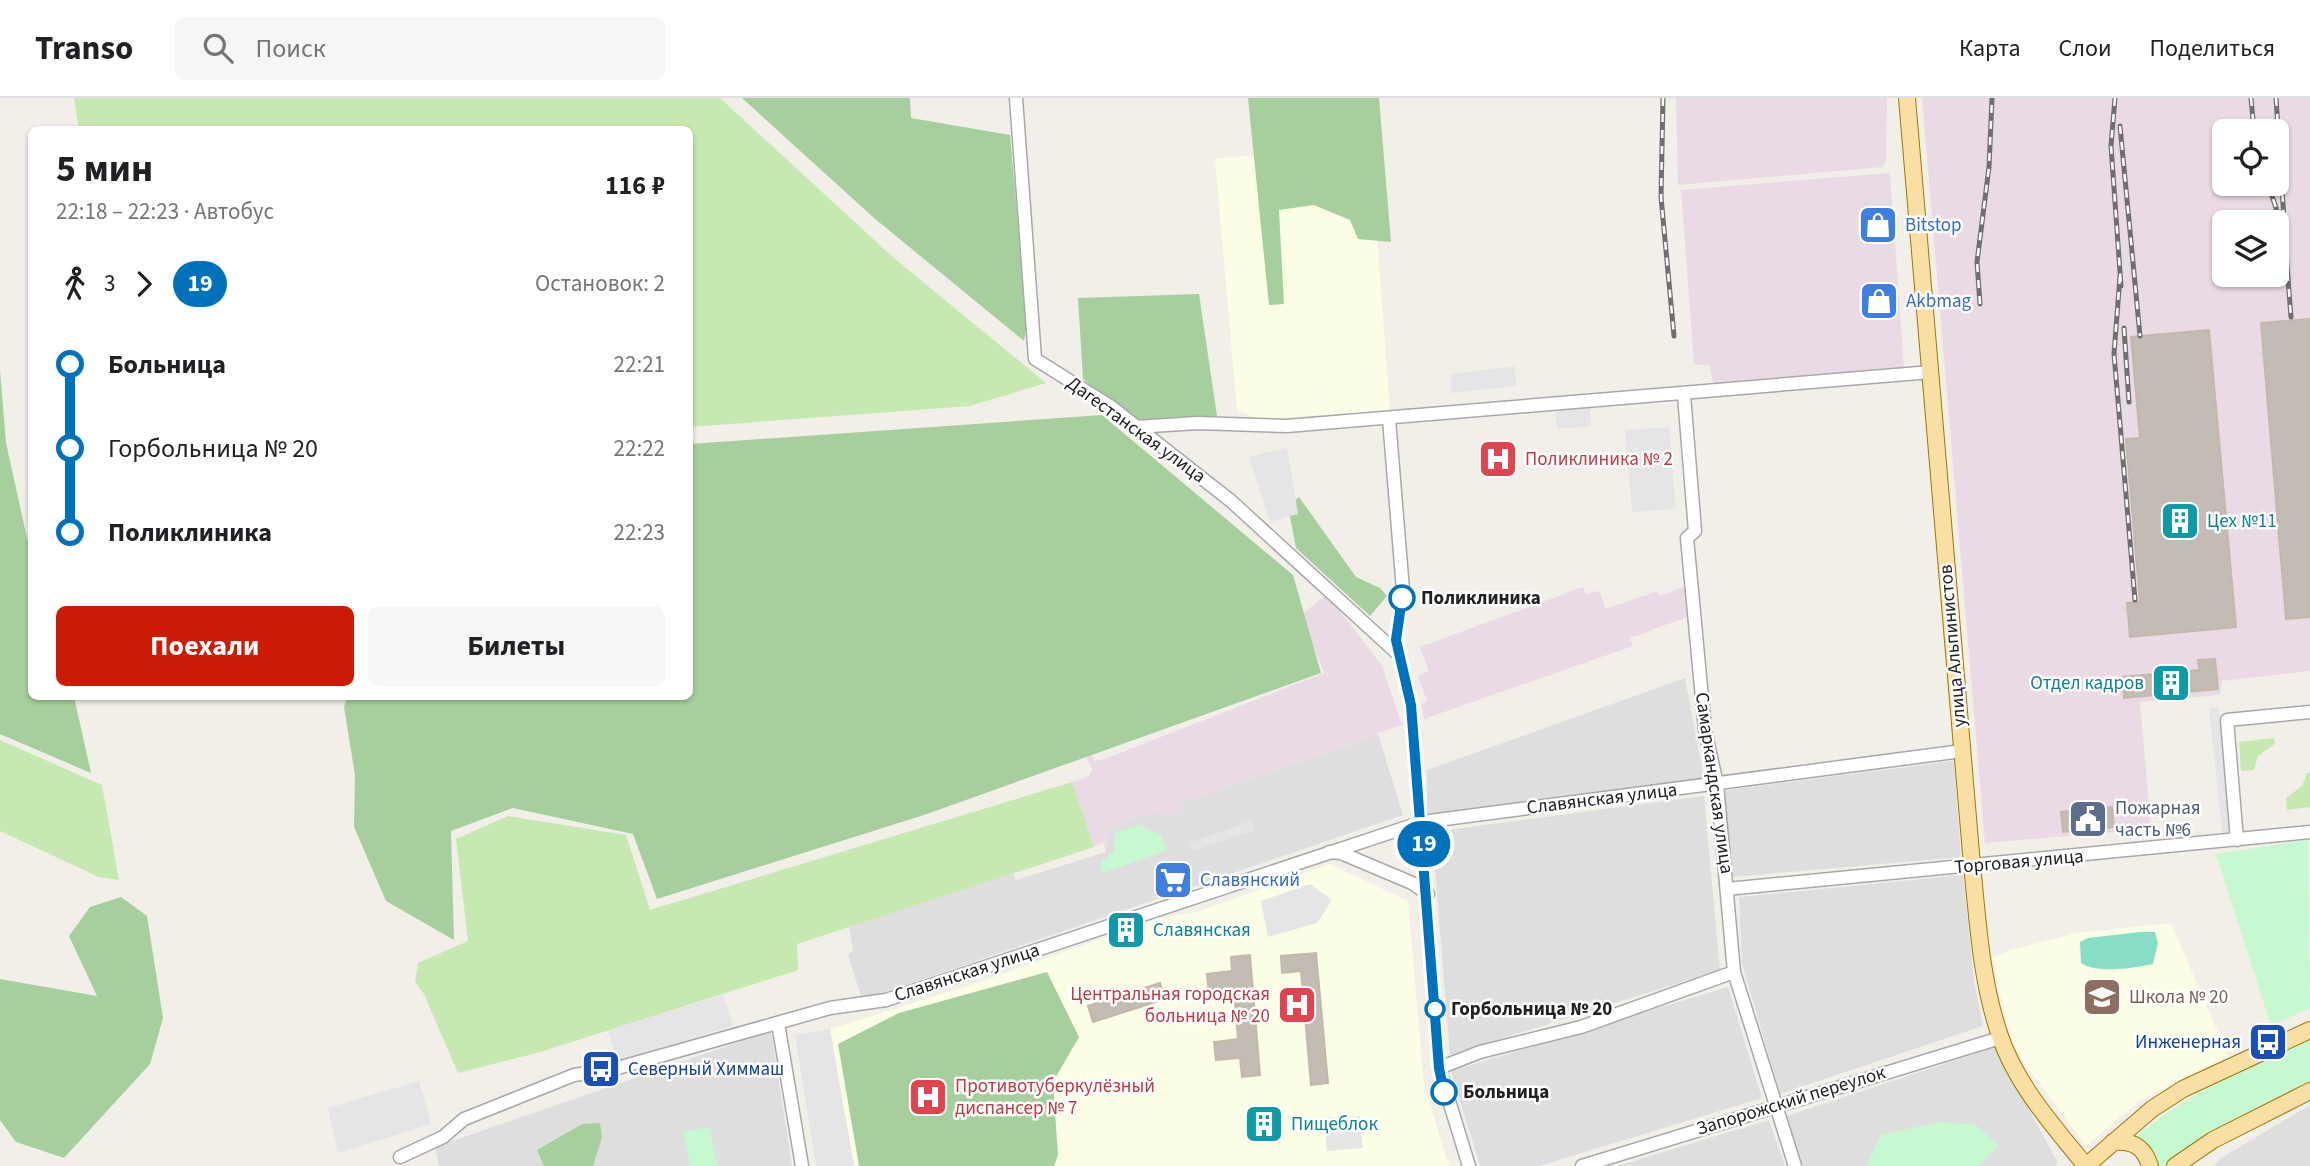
<!DOCTYPE html>
<html lang="ru">
<meta charset="utf-8">
<style>
:root{--surface:#fff;--page:#f6f6f6;--text:#202124;--muted:#757577;--line:#e0e0e0;--accent:#cd1c05}
body{margin:0;font-family:"Source Sans 3",sans-serif;background:var(--page);color:var(--text);height:100vh;display:flex;flex-direction:column;font-size:26px;white-space:nowrap}
*{box-sizing:border-box;margin:0}
p{font-size:23px;color:var(--muted)}
.icon{flex:none;width:38px;height:38px;fill:none;stroke:currentColor;stroke-width:2;stroke-linecap:round;stroke-linejoin:round}
.map{position:relative;flex:1;overflow:hidden}
.drawer{position:absolute;left:28px;top:28px;width:665px;height:574px;display:flex;flex-direction:column;background:var(--surface);border-radius:10px;box-shadow:0 2px 5px #0004}
.drawer>*{flex:none}
.badge{padding:0 14px;border-radius:23px;font-size:24px;line-height:46px}
.fabs{position:absolute;left:2212px;top:21px;display:grid;gap:14px}
.fabs a{display:grid;place-items:center;width:77px;height:77px;border-radius:10px;background:var(--surface);box-shadow:0 2px 5px #0004;font-size:35px}
.map>.badge{position:absolute;translate:-50% -50%;box-shadow:0 0 0 4px #fff}
.legs{display:flex;align-items:center;gap:10px;height:77px;padding:0 28px;font-size:23px}
.legs p{margin-inline-start:auto}
.headline{display:flex;align-items:center;justify-content:space-between;height:119px;padding:0 28px}
h1{font-size:38px;font-weight:700;line-height:52px}
.action{display:flex;gap:14px;margin-top:auto;padding:14px 28px}
.action a{flex:1;height:80px;border-radius:10px;background:var(--accent);color:#fff;font-size:28px;font-weight:700;line-height:80px;text-align:center}
.action a+a{background:var(--page);color:var(--text)}
ul{padding:0 28px;list-style:none}
li{display:flex;align-items:center;gap:24px;height:84px;font-size:26px}
li i{display:grid;place-items:center;width:10px;height:100%;margin:0 9px;background:currentColor}
li i::after{content:'';width:18px;height:18px;margin:-9px;border:5px solid;border-radius:50%;background:var(--surface)}
li p{margin-inline-start:auto}
li:first-child i{background:linear-gradient(#0000 50%,currentColor 0)}
li:last-child i{background:linear-gradient(currentColor 50%,#0000 0)}
header{display:flex;align-items:center;gap:42px;box-sizing:border-box;height:98px;padding:0 35px;background:var(--surface);border-bottom:2px solid var(--line)}
header strong{font-size:33px}
nav{display:flex;gap:38px;margin-inline-start:auto;font-size:24px}
.search{width:490px;height:63px;background:var(--page);display:flex;align-items:center;gap:18px;box-sizing:border-box;padding:0 24px;border-radius:10px;color:var(--muted);font-size:26px}
.map>svg:first-child{display:block}
</style>
<header>
<strong>Transo</strong>
<div class="search"><svg class="icon" aria-label="search" viewBox="0 0 24 24"><circle cx="10" cy="10" r="6"/><path d="M15 15l6 6"/></svg>Поиск</div>
<nav><a>Карта</a><a>Слои</a><a>Поделиться</a></nav>
</header>
<div class="map">
<svg width="2310" height="1068" viewBox="0 0 2310 1068">
<rect width="100%" height="100%" fill="#f1efe8"/>
<path fill="#dfdede" d="M1685,580L1704,681L1427,716V672Z
M1378,636L1403,717L862,902L848,856L853,853L849,829L1013,774L1016,782L1106,754L1104,746L1108,742L1105,731Z
M1954,663L1961,759L1732,779L1720,693Z
M1704,698L1720,872L1450,957L1432,734Z
M1963,777L1974,883L1983,928L1780,996L1742,866L1739,799Z
M1728,889L1762,1000L1539,1068H1480L1451,973Z
M771,933L792,1068H439L435,1049Z
M1995,949L2058,1065L2055,1068H1802L1784,1019Z
M2310,1007V1068H2213L2221,1060Z
M1769,1022L1785,1068H1617Z"/>
<path fill="#eadae5" fill-rule="evenodd" d="M1676,0H1887L1886,62L1883,69L1678,87Z
M1922,0H2310V573L2222,583L2220,597L2140,604L2151,731L1985,745ZM2224,33H2277V86H2224ZM2224,124H2277V177H2224Z
M1890,75L1904,270L1713,285L1710,268L1694,266L1681,92Z
M1686,488L1689,497L1684,499L1690,518L1630,540L1633,548L1424,621L1421,606L1427,603L1418,578L1429,573L1420,549L1583,489L1586,496L1599,493L1606,511L1657,493L1660,498Z
M1327,496L1382,568L1402,627L1180,705L1183,713L1165,719L1162,712L1105,731L1108,742L1094,749L1072,684L1087,679L1093,672L1085,657L1091,655L1094,663L1102,662L1324,575L1301,517Z"/>
<path fill="#fbfee4" d="M1370,45L1390,313L1258,321L1237,312L1215,61Z
M1330,766L1408,803L1424,987L1449,1068H854L830,931L977,885L1156,821L1197,814Z
M2171,825L2228,958L2139,1003L2086,1048L2019,958L2010,938L1992,860L2010,852L2077,835Z"/>
<path fill="#c5e9b0" d="M74,0H720L895,161L1046,285L970,308L690,329V32L79,31Z
M2274,640L2275,646L2258,658L2254,672L2241,673L2239,644Z
M0,642L102,687L119,782L99,779L0,733Z
M2307,675H2310V709L2287,712L2286,700L2302,688Z
M1072,684L1094,749L797,846L798,872L537,955L458,975L424,896L415,884L418,865L468,843L456,741L508,718L626,737L650,812Z"/>
<path fill="#a7cf9e" d="M742,0H910L911,20L1010,37L1027,226L1024,243L874,120Z
M1248,0H1379L1391,144L1358,141L1350,122L1314,107L1279,112L1284,206L1269,207Z
M1199,196L1217,318L1133,323L1083,281L1078,200Z
M0,272L6,345L31,458L32,598L74,599L91,675L0,636Z
M1102,317L1293,477L1321,575L924,717L657,801L633,736L513,710L451,733L454,842L386,803L354,729L355,677L344,609L347,599L690,598V346Z
M1299,399L1356,479L1380,490L1387,498L1370,518L1296,450L1288,408Z
M121,799L147,818L163,920L150,966L64,1060L16,1044L0,1022V881L97,898L69,838L90,809Z
M1047,874L1079,939L1053,984L1058,1057L1054,1068H859L838,946L899,915Z
M600,1025L602,1039L593,1068H544L537,1052L582,1026Z"/>
<path fill="#c7f9d1" d="M1139,727L1161,737L1167,752L1103,775L1101,764L1114,754L1115,735Z
M2308,742L2310,910L2271,928L2216,756Z
M2310,942V988L2184,1052L2164,1068H2157L2134,1041C2184,995 2249,971 2310,942Z
M1939,1024L1976,1027L1998,1048L1979,1068H1867L1881,1037Z
M710,1029L717,1068H690L684,1034Z"/>
<path fill="#88ddc6" d="M2140,834H2155L2158,845L2153,866C2134,870 2097,876 2081,865L2080,844L2088,840Z"/>
<path fill="#e5e5e5" d="M1515,268L1516,288L1451,295V276Z
M1590,308L1591,328L1557,331L1555,312Z
M1669,329L1676,411L1632,414L1625,332Z
M1287,350L1298,416L1270,424L1249,359Z
M2219,609L2231,734L2222,735L2209,610Z
M1251,723L1255,732L1192,753L1189,745Z
M1310,786L1332,802L1317,825L1268,839L1261,803Z
M723,897L733,928L617,963L608,932Z
M830,931L854,1068H816L795,937Z
M419,983L431,1026L338,1055L328,1010Z
M1360,1018L1363,1050L1327,1053L1324,1020Z"/>
<path fill="#c2bcb4" stroke="#c3b8aa" stroke-width="2" d="M2310,221V519L2286,521L2261,225Z
M2209,232L2236,529L2130,539L2127,505L2140,504L2126,341L2140,340L2131,239Z
M2215,561L2218,591L2124,600L2123,579L2199,572L2198,562Z
M2112,709L2114,729L2080,735V732L2063,734L2061,714Z
M1316,855L1328,985L1311,987L1301,873L1282,875L1281,858Z
M1250,857L1260,977L1242,979L1240,960L1216,962L1214,944L1238,941L1234,894L1209,896L1207,876L1232,873L1231,859Z
M1160,885L1165,901L1093,924L1088,908Z
M1272,1013L1275,1037L1256,1040L1254,1015Z"/>
<g fill="none" stroke-linecap="round" stroke-linejoin="round">
<g stroke="#a8a8a8" stroke-width="15">
<path id="minor" d="M1016,0L1035,261L1110,308L1231,403L1397,555
M1684,297L1695,433L1687,440L1705,632L1717,686L1734,874L1795,1068
M1389,321L1403,492L1396,542L1411,607L1439,970L1469,1068
M1136,329L1198,325L1287,328L1931,274
M2237,742L2227,622L2310,614
M1329,754L1341,755L1412,785L1428,796
M1727,791L2310,734
M778,925L802,1068
M1439,970L1480,954L1581,929L1734,874
M400,1059L443,1039L464,1021L574,977L614,971L830,910L886,902L1422,724L1962,653
M1582,1068L2000,940"/>
</g>
<g stroke="#9a7a04" stroke-width="18">
<path id="major" d="M1907,0L1972,767C1978,825 1981,883 2000,938C2016,986 2054,1029 2086,1068
M2113,1044C2132,1042 2144,1048 2150,1068
M2086,1068L2152,1011L2183,991L2310,932
M2175,1068L2213,1042L2310,993"/>
</g>
<use href="#minor" stroke="#fff" stroke-width="12"/>
<use href="#major" stroke="#fadfa4" stroke-width="16"/>
<g stroke="#6f6f6f" stroke-width="5">
<path id="rail" d="M1663,0L1661,99L1674,238
M2115,0L2111,48L2121,188
M2251,0L2254,33
M2276,0L2286,151
M2120,28L2140,238
M2268,86L2278,116
M2285,143L2291,219
M2120,178L2114,256L2135,502
M1980,206L1977,164L1989,69L1992,0
M2124,230L2129,304"/>
</g>
<use href="#rail" stroke="#fff" stroke-width="2.5" stroke-dasharray="8" stroke-linecap="butt"/>
</g>
<g fill="none" stroke-linecap="round" stroke-linejoin="round">
<g stroke="#fff" stroke-width="16">
<path id="line-1" d="M1402,500L1396,542L1411,607L1439,970L1444,994"/>
</g>
<use href="#line-1" stroke="#0072bc" stroke-width="10"/>
</g>
<defs>
<g id="shop-square" transform="scale(2.0125)"><rect x="-9" y="-9" width="18" height="18" rx="4" fill="#3f7fe0" stroke="#fff"/><path d="M-5-2.5h2.3a2.7 3.5 0 0 1 5.4 0H5L5.5 6h-11ZM-1.5-2.5h3a1.5 2.3 0 0 0-3 0Z" fill="#fff"/></g>
<g id="hospital-square" transform="scale(2.0125)"><rect x="-9" y="-9" width="18" height="18" rx="4" fill="#e0444e" stroke="#fff"/><path d="M-5-5h3v3.5h4V-5h3V5h-3V1.5h-4V5h-3Z" fill="#fff"/></g>
<g id="building-square" transform="scale(2.0125)"><rect x="-9" y="-9" width="18" height="18" rx="4" fill="#0f9aa8" stroke="#fff"/><path d="M-4-6H4V6H1V3H-1V6H-4ZM-2.5-4.3h1.7v1.8h-1.7ZM.8-4.3h1.7v1.8H.8ZM-2.5-1h1.7V.8h-1.7ZM.8-1h1.7V.8H.8Z" fill="#fff"/></g>
<g id="civic-square" transform="scale(2.0125)"><rect x="-9" y="-9" width="18" height="18" rx="4" fill="#5c6f8a" stroke="#fff"/><path d="M-.6-6.5H3V-4.5H.6V-3L4-1V1h2V6H-6V1h2V-1L-.6-3ZM-1.2 2.5V6h2.4V2.5Z" fill="#fff"/></g>
<g id="supermarket-square" transform="scale(2.0125)"><rect x="-9" y="-9" width="18" height="18" rx="4" fill="#3f7fe0" stroke="#fff"/><path d="M-6-5.5h2.5l.6 2H6L4.5 2H-2.5L-4.4-4H-6ZM-1.5 3.2a1.3 1.3 0 1 0 .1 0ZM3 3.2a1.3 1.3 0 1 0 .1 0Z" fill="#fff"/></g>
<g id="school-square" transform="scale(2.0125)"><rect x="-9" y="-9" width="18" height="18" rx="4" fill="#8d6e63" stroke="#fff"/><path d="M0-5L7-2L0 1L-7-2ZM-4 1L0 2.5L4 1V4Q0 6-4 4Z" fill="#fff"/></g>
<g id="bus-square" transform="scale(2.0125)"><rect x="-9" y="-9" width="18" height="18" rx="4" fill="#1a4fb4" stroke="#fff"/><path d="M-5-6H5V4H4V6H2V4H-2V6H-4V4H-5ZM-3.5-4V0h7V-4ZM-3.5 1.2v1.5H-2V1.2ZM2 1.2v1.5H3.5V1.2Z" fill="#fff"/></g>
</defs>
<g fill-rule="evenodd">
<use href="#shop-square" x="1878" y="127"/>
<use href="#shop-square" x="1879" y="203"/>
<use href="#hospital-square" x="1498" y="361"/>
<use href="#building-square" x="2180" y="423"/>
<use href="#building-square" x="2171" y="585"/>
<use href="#civic-square" x="2088" y="721"/>
<use href="#supermarket-square" x="1173" y="782"/>
<use href="#building-square" x="1126" y="832"/>
<use href="#school-square" x="2102" y="899"/>
<use href="#hospital-square" x="1297" y="907"/>
<use href="#bus-square" x="2268" y="944"/>
<use href="#bus-square" x="601" y="971"/>
<use href="#hospital-square" x="928" y="999"/>
<use href="#building-square" x="1264" y="1026"/>
</g>
<g fill="#fff" stroke="#0072bc" stroke-width="3.5">
<circle cx="1402" cy="500" r="12"/>
<circle cx="1435" cy="911" r="9"/>
<circle cx="1444" cy="994" r="12"/>
</g>
<g text-anchor="middle" dominant-baseline="central" stroke-width="5" stroke-linejoin="round" paint-order="stroke">
<g font-size="19" fill="#366cbe" stroke="#fff" text-anchor="start">
<text x="1905" y="127">Bitstop</text>
<text x="1906" y="203">Akbmag</text>
<text x="1200" y="782">Славянский</text>
</g>
<g font-size="19" fill="#212121" stroke="#fff">
<text transform="translate(1136 332) rotate(36)">Дагестанская улица</text>
<text transform="translate(1953 548) rotate(-95)">улица Альпинистов</text>
<text transform="translate(1714 685) rotate(82)">Самаркандская улица</text>
<text transform="translate(1602 701) rotate(-7)">Славянская улица</text>
<text transform="translate(2019 764) rotate(-5)">Торговая улица</text>
<text transform="translate(967 875) rotate(-18)">Славянская улица</text>
<text transform="translate(1791 1003) rotate(-17)">Запорожский переулок</text>
</g>
<g font-size="19" fill="#be3a42" stroke="#fff" text-anchor="start">
<text x="1525" y="361">Поликлиника № 2</text>
<text x="1270" y="896" text-anchor="end">Центральная городская<tspan x="1270" dy="22">больница № 20</tspan></text>
<text x="955" y="988">Противотуберкулёзный<tspan x="955" dy="22">диспансер № 7</tspan></text>
</g>
<g font-size="19" fill="#0d838f" stroke="#fff" text-anchor="start">
<text x="2207" y="423">Цех №11</text>
<text x="2144" y="585" text-anchor="end">Отдел кадров</text>
<text x="1153" y="832">Славянская</text>
<text x="1291" y="1026">Пищеблок</text>
</g>
<g font-size="19" font-weight="bold" fill="#212121" stroke="#fff" text-anchor="start">
<text x="1421" y="500">Поликлиника</text>
<text x="1451" y="911">Горбольница № 20</text>
<text x="1463" y="994">Больница</text>
</g>
<g font-size="19" fill="#4e5e75" stroke="#fff" text-anchor="start">
<text x="2115" y="710">Пожарная<tspan x="2115" dy="22">часть №6</tspan></text>
</g>
<g font-size="19" fill="#785e54" stroke="#fff" text-anchor="start">
<text x="2129" y="899">Школа № 20</text>
</g>
<g font-size="19" fill="#164399" stroke="#fff" text-anchor="end">
<text x="2241" y="944">Инженерная</text>
<text x="628" y="971" text-anchor="start">Северный Химмаш</text>
</g>
</g>
</svg>
<div class="fabs">
<a><svg class="icon" aria-label="locate" viewBox="0 0 24 24"><circle cx="12" cy="12" r="6"/><path d="M12 2v4M12 18v4M2 12h4M18 12h4"/></svg></a>
<a><svg class="icon" aria-label="layers" viewBox="0 0 24 24"><path d="M12 4l9 5-9 5-9-5zM3 14l9 5 9-5"/></svg></a>
</div>
<b class="badge" style="left:1424px;top:746px;background:#0072bc;color:#fff">19</b>
<section class="drawer">
<div class="headline"><div><h1>5 мин</h1><p>22:18 – 22:23 · Автобус</p></div><b>116 ₽</b></div>
<div class="legs"><svg class="icon" aria-label="walk" viewBox="0 0 24 24"><circle cx="13" cy="4" r="2"/><path d="M13 8l-2 6 4 7M11 14l-3 7M7 12l3-4h3l4 4"/></svg>3<svg class="icon" aria-label="forward" viewBox="0 0 24 24"><path d="M9 5l7 7-7 7"/></svg><b class="badge" style="background:#0072bc;color:#fff">19</b><p>Остановок: 2</p></div>
<ul>
<li><i style="color:#0072bc"></i><b>Больница</b><p>22:21</p></li>
<li><i style="color:#0072bc"></i><span>Горбольница № 20</span><p>22:22</p></li>
<li><i style="color:#0072bc"></i><b>Поликлиника</b><p>22:23</p></li>
</ul>
<div class="action"><a>Поехали</a><a>Билеты</a></div>
</section>
</div>
